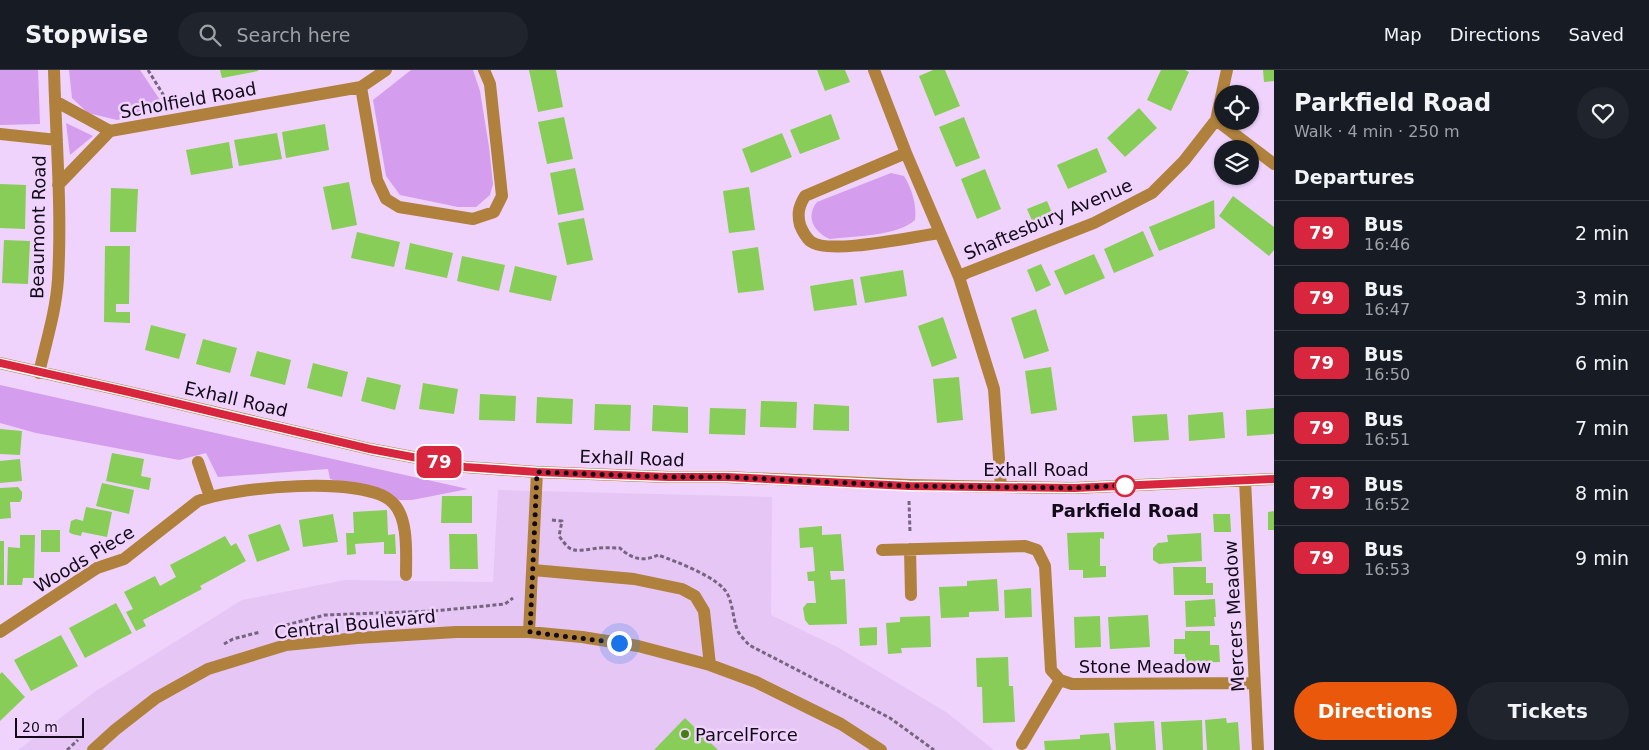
<!DOCTYPE html>
<meta charset="utf-8">
<style>
:root{--surface:#171b24;--page:#20242c;--text:#f1f3f6;--muted:#9ea1a6;--line:#363941;--accent:#ea580c}
body{margin:0;font-family:"DejaVu Sans",sans-serif;background:var(--page);color:var(--text);height:100vh;display:flex;flex-direction:column;font-size:19px;white-space:nowrap}
*{box-sizing:border-box;margin:0}
p{font-size:16px;color:var(--muted)}
.icon{flex:none;width:28px;height:28px;fill:none;stroke:currentColor;stroke-width:2;stroke-linecap:round;stroke-linejoin:round}
.map{position:relative;flex:1;overflow:hidden}
.side{display:flex;flex-direction:column;background:var(--surface);width:375px}
.side>*{flex:none}
.badge{padding:0 10px;border-radius:8px;font-size:18px;line-height:32px}
.fabs{position:absolute;left:1214px;top:15px;display:grid;gap:10px}
.fabs a{display:grid;place-items:center;width:45px;height:45px;border-radius:50%;background:var(--surface);box-shadow:0 1px 4px #0004;font-size:25px}
.scale{position:absolute;left:15px;bottom:12px;width:69px;box-sizing:border-box;padding-left:5px;border:2px solid #130a18;border-top:0;font-size:14px;line-height:18px;white-space:nowrap;color:#130a18;-webkit-text-stroke:4px #efd3fd;paint-order:stroke}
.you{position:absolute;width:25px;height:25px;margin:-12px;border:4px solid #fff;border-radius:50%;background:#1a73e8;box-shadow:0 0 0 8px #1a73e833}
.map>.badge{position:absolute;translate:-50% -50%;box-shadow:0 0 0 2px #fff}
h2{padding:0 20px;font-size:19px;line-height:45px}
.round{display:grid;place-items:center;flex:none;width:52px;height:52px;border-radius:26px;background:var(--page)}
.headline{display:flex;align-items:center;justify-content:space-between;height:85px;padding:0 20px}
h1{font-size:24px;font-weight:700;line-height:38px}
.cta{display:flex;gap:10px;margin-top:auto;padding:10px 20px}
.cta a{flex:1;height:58px;border-radius:30px;background:var(--accent);color:#fff;font-size:20px;font-weight:700;line-height:58px;text-align:center}
.cta a+a{background:var(--page);color:var(--text)}
ul{padding:0;list-style:none}
li{display:flex;align-items:center;gap:15px;height:65px;padding:0 20px;border-top:1px solid var(--line)}
li div{flex:1}
li b{display:block;font-size:19px}
li em{font-style:normal}
li .badge{min-width:55px;font-weight:700;text-align:center}
header{display:flex;align-items:center;gap:30px;box-sizing:border-box;height:70px;padding:0 25px;background:var(--surface);border-bottom:1px solid var(--line)}
header strong{font-size:24px}
nav{display:flex;gap:28px;margin-inline-start:auto;font-size:18px}
.search{width:350px;height:45px;background:var(--page);display:flex;align-items:center;gap:12px;box-sizing:border-box;padding:0 18px;border-radius:28px;color:var(--muted);font-size:19px}
main{display:flex;flex:1;min-height:0}
.map>svg:first-child{display:block}
</style>
<header>
<strong>Stopwise</strong>
<div class="search"><svg class="icon" aria-label="search" viewBox="0 0 24 24"><circle cx="10" cy="10" r="6"/><path d="M15 15l6 6"/></svg>Search here</div>
<nav><a>Map</a><a>Directions</a><a>Saved</a></nav>
</header>
<main>
<div class="map">
<svg width="1274" height="680" viewBox="0 0 1274 680">
<rect width="100%" height="100%" fill="#efd3fd"/>
<path fill="#e5c6f5" d="M498,420L772,427L771,545L839,578L946,642L994,680H18L96,621L242,530L345,510L493,512Z"/>
<path fill="#d49dee" d="M0,0H38L40,54L0,55Z
M69,0H140L166,39L117,50L88,43L72,28Z
M411,0H473L480,21L489,77L493,114L490,125L476,137H458L400,125L386,106L373,30Z
M66,53L93,66L70,85Z
M891,103L904,106C912,119 917,135 915,150C898,166 854,166 830,169C814,162 805,147 817,132Z
M0,315L468,419L412,430H400L330,409L328,399L218,407L206,383L179,390L36,363L0,353Z"/>
<path fill="#88cd57" d="M220,0H258V1L222,8Z
M529,0H556L563,37L538,42Z
M817,0H845L850,12L825,21Z
M933,0H945L960,36L935,46L919,6Z
M1161,0H1185L1189,2L1171,41L1147,30Z
M1263,0H1274V11L1264,12Z
M1139,38L1157,58L1125,87L1107,68Z
M831,44L840,69L800,84L790,60Z
M564,47L573,89L547,94L538,52Z
M964,47L980,88L956,97L939,57Z
M325,54L329,80L286,88L282,62Z
M277,63L282,89L239,96L234,70Z
M782,63L792,87L751,103L742,79Z
M229,72L233,98L191,105L186,80Z
M1097,78L1107,102L1068,119L1057,95Z
M575,98L584,140L558,145L550,103Z
M985,99L1001,139L977,149L961,109Z
M349,112L357,155L332,160L323,117Z
M0,114L26,115L25,159L0,158Z
M749,117L755,160L729,163L723,121Z
M111,118L138,119L136,162H110Z
M1233,126L1274,157V180L1269,186L1219,146Z
M1214,130L1215,158L1159,181L1149,157Z
M1047,131L1053,145L1033,153L1027,139Z
M584,148L593,190L567,195L558,153Z
M1143,161L1154,186L1114,203L1104,179Z
M357,162L400,172L394,197L351,188Z
M4,170L30,171L28,214L2,213Z
M410,173L453,183L447,208L405,199Z
M105,176H130L129,234H116V242H130V253L104,252Z
M758,177L764,220L738,223L732,181Z
M1094,184L1105,208L1065,225L1054,201Z
M462,186L505,195L499,221L457,211Z
M1041,194L1051,215L1036,222L1027,200Z
M515,196L557,206L551,231L509,222Z
M903,200L907,226L865,233L860,207Z
M853,209L857,235L814,241L810,216Z
M1036,239L1049,281L1024,289L1011,248Z
M943,247L957,288L932,297L918,256Z
M151,255L186,264L179,289L145,280Z
M203,269L237,278L230,303L196,294Z
M257,281L291,290L285,315L250,306Z
M313,293L348,302L342,327L307,318Z
M1051,297L1057,340L1031,344L1025,301Z
M367,307L401,315L395,340L361,331Z
M959,307L963,350L937,353L933,309Z
M423,313L458,319L454,344L419,339Z
M480,324L516,326L515,351L479,350Z
M537,327L573,329L572,354L536,353Z
M761,331L797,332L796,358L760,357Z
M595,334L631,335L630,361L594,360Z
M814,334L849,336V361L813,360Z
M653,335L688,337V363L652,361Z
M710,338L746,339L745,365L709,364Z
M1274,338V364L1247,366L1246,340Z
M1223,342L1225,368L1189,371L1188,345Z
M1167,344L1169,370L1134,372L1132,346Z
M0,359L22,361L20,385L0,384Z
M112,383L144,389L141,406L151,408L149,420L106,411Z
M20,389L22,411L0,413V391Z
M102,413L134,420L129,444L96,436Z
M18,417L22,422V428L20,432H10L11,448L0,449V418Z
M442,426H472V453H441Z
M86,437L112,442L107,467L82,462L81,466L72,464L69,462L71,451L76,449L83,451Z
M387,440L388,465L395,464L396,484H384V472L355,474L356,484L347,485L346,463H354L353,442Z
M1274,441V460H1268V442Z
M333,444L338,472L303,477L299,450Z
M1213,444H1230L1231,462H1214Z
M280,454L290,480L257,492L248,465Z
M822,456V465L841,464L844,501H830L831,510L845,509L847,554L809,555L805,550L803,538L807,533H816L814,511H808L807,502L815,501L813,477L800,478L799,458Z
M41,460H60V482H41Z
M1104,462V469L1100,468V496H1106V507L1083,508V500H1069L1067,463Z
M1201,463L1202,491L1159,494L1153,490V478L1158,473L1168,472L1167,465Z
M449,464H477L478,499H450Z
M20,465H35L34,508H23L22,515H7L8,477L20,478Z
M225,466L231,476L236,473L246,491L200,516L202,519L143,550L146,556L136,561L126,542L133,539L124,522L155,506L160,516L176,507L170,495Z
M0,471H4V515H0Z
M1173,497H1206V513H1213V525H1174Z
M997,509L999,541L969,542V547L941,548L939,517L967,516V511Z
M1031,518L1032,547L1005,548L1004,520Z
M1215,529L1216,547H1214L1215,556L1186,557L1185,531Z
M116,533L132,563L85,588L69,558Z
M1148,545L1150,577L1110,579L1108,547Z
M930,546L931,577L901,578L902,583L888,584L886,553L900,552V547Z
M1100,546L1101,577L1075,578L1074,547Z
M877,557V575L860,576L859,558Z
M1185,561H1210V575H1219L1220,592L1185,593V584H1174V569H1185Z
M61,565L78,596L31,621L14,590Z
M1008,587L1009,616H1013L1015,652L983,653L982,617H977L976,588Z
M2,602L25,627L0,651V604Z
M685,648L718,680H654Z
M1226,648L1227,653L1238,652L1240,680H1207L1205,650Z
M1202,650L1203,680H1163L1161,652Z
M1154,651L1156,680H1116L1114,653Z
M1109,663L1111,680H1045L1044,671L1080,669V665Z"/>
<g fill="none" stroke-linecap="round" stroke-linejoin="round">
<path stroke="#776580" stroke-width="3" stroke-dasharray="4 2.5" stroke-linecap="butt" d="M148,0L169,34
M909,431L910,462
M552,450L562,451L559,466C571,483 573,481 592,479C601,477 611,478 620,478C631,489 644,492 658,485C675,491 721,508 728,525C733,536 733,548 737,559C739,565 745,570 749,575L890,648L934,680
M286,555L325,545L433,541L485,536L505,534L513,528
M224,574L233,569L260,562
M67,680L78,670"/>
<path stroke="#af813d" stroke-width="12" d="M874,0L906,83L959,207L994,319L1001,417
M361,17L377,110L386,129L399,137L473,149L494,142L502,126L490,14L484,0
M55,31L110,61
M1216,50L1274,94
M0,64L57,70
M906,83L805,126C799,136 797,143 800,155C802,160 807,168 810,171C828,186 915,166 940,163
M58,115L110,61L361,17L386,0
M959,207L966,203L1094,153L1152,123L1184,91L1216,50L1227,0
M0,293L129,322L370,379L465,397L537,402L668,407H726L909,415L1001,417L1074,418L1274,409
M39,303C46,272 56,241 58,209C62,140 56,70 54,0
M198,392L210,427
M1245,410L1258,680
M910,479L911,525
M882,480L1025,476L1037,480L1045,496L1051,600L1060,610L1072,614L1254,613
M533,500L634,509L682,519L695,526L704,541L710,595
M0,562L97,498L124,489L198,431C233,417 365,405 392,432C409,447 406,484 406,505
M529,562L537,402
M1022,674L1060,610
M93,680L115,660L156,628L208,599L286,575L357,568L456,562H529L582,567L638,576L710,595L756,612L841,654L881,680"/>
</g>
<g fill="none" stroke-linecap="round" stroke-linejoin="round">
<g stroke="#fff" stroke-width="11">
<path id="line" d="M0,293L129,322L370,379L465,397L537,402L668,407H726L909,416L983,417L1074,418L1274,409"/>
</g>
<use href="#line" stroke="#d7263d" stroke-width="8"/>
<path stroke="#130a18" stroke-width="5" stroke-dasharray="0 9" d="M619,573L530,562L537,402L668,407H726L909,416L1074,418L1131,415L1125,416"/>
</g>
<circle fill="#fff" stroke="#d7263d" stroke-width="2.5" cx="1125" cy="416" r="10"/>
<circle fill="#467d13" stroke="#efd3fd" stroke-width="2" cx="685" cy="664" r="5"/>
<g text-anchor="middle" dominant-baseline="central" stroke-width="5" stroke-linejoin="round" paint-order="stroke">
<g font-size="18" fill="#130a18" stroke="#efd3fd">
<text transform="translate(188 30) rotate(-10)">Scholfield Road</text>
<text transform="translate(1048 149) rotate(-23)">Shaftesbury Avenue</text>
<text transform="translate(38 157) rotate(-89)">Beaumont Road</text>
<text transform="translate(236 329) rotate(13)">Exhall Road</text>
<text transform="translate(632 388) rotate(2)">Exhall Road</text>
<text x="1036" y="399">Exhall Road</text>
<text transform="translate(84 489) rotate(-31)">Woods Piece</text>
<text transform="translate(1234 546) rotate(-93)">Mercers Meadow</text>
<text transform="translate(355 554) rotate(-6)">Central Boulevard</text>
<text x="1145" y="596">Stone Meadow</text>
</g>
<g font-size="18" font-weight="bold" fill="#130a18" stroke="#efd3fd">
<text x="1125" y="440">Parkfield Road</text>
</g>
<g font-size="18" fill="#130a18" stroke="#efd3fd" text-anchor="start">
<text x="695" y="664">ParcelForce</text>
</g>
</g>
</svg>
<div class="fabs">
<a><svg class="icon" aria-label="locate" viewBox="0 0 24 24"><circle cx="12" cy="12" r="6"/><path d="M12 2v4M12 18v4M2 12h4M18 12h4"/></svg></a>
<a><svg class="icon" aria-label="layers" viewBox="0 0 24 24"><path d="M12 4l9 5-9 5-9-5zM3 14l9 5 9-5"/></svg></a>
</div>
<div class="scale">20 m</div>
<div class="you" style="left:619px;top:573px"></div>
<b class="badge" style="left:439px;top:392px;background:#d7263d;color:#fff">79</b>
</div>
<section class="side">
<div class="headline"><div><h1>Parkfield Road</h1><p>Walk · 4 min · 250 m</p></div><a class="round"><svg class="icon" aria-label="heart" viewBox="0 0 24 24"><path d="M12 20l-8-8c-3-5 5-10 8-4 3-6 11-1 8 4z"/></svg></a></div>
<h2>Departures</h2>
<ul>
<li><span class="badge" style="background:#d7263d;color:#fff">79</span><div><b>Bus</b><p>16:46</p></div><em>2 min</em></li>
<li><span class="badge" style="background:#d7263d;color:#fff">79</span><div><b>Bus</b><p>16:47</p></div><em>3 min</em></li>
<li><span class="badge" style="background:#d7263d;color:#fff">79</span><div><b>Bus</b><p>16:50</p></div><em>6 min</em></li>
<li><span class="badge" style="background:#d7263d;color:#fff">79</span><div><b>Bus</b><p>16:51</p></div><em>7 min</em></li>
<li><span class="badge" style="background:#d7263d;color:#fff">79</span><div><b>Bus</b><p>16:52</p></div><em>8 min</em></li>
<li><span class="badge" style="background:#d7263d;color:#fff">79</span><div><b>Bus</b><p>16:53</p></div><em>9 min</em></li>
</ul>
<div class="cta"><a>Directions</a><a>Tickets</a></div>
</section>
</main>
